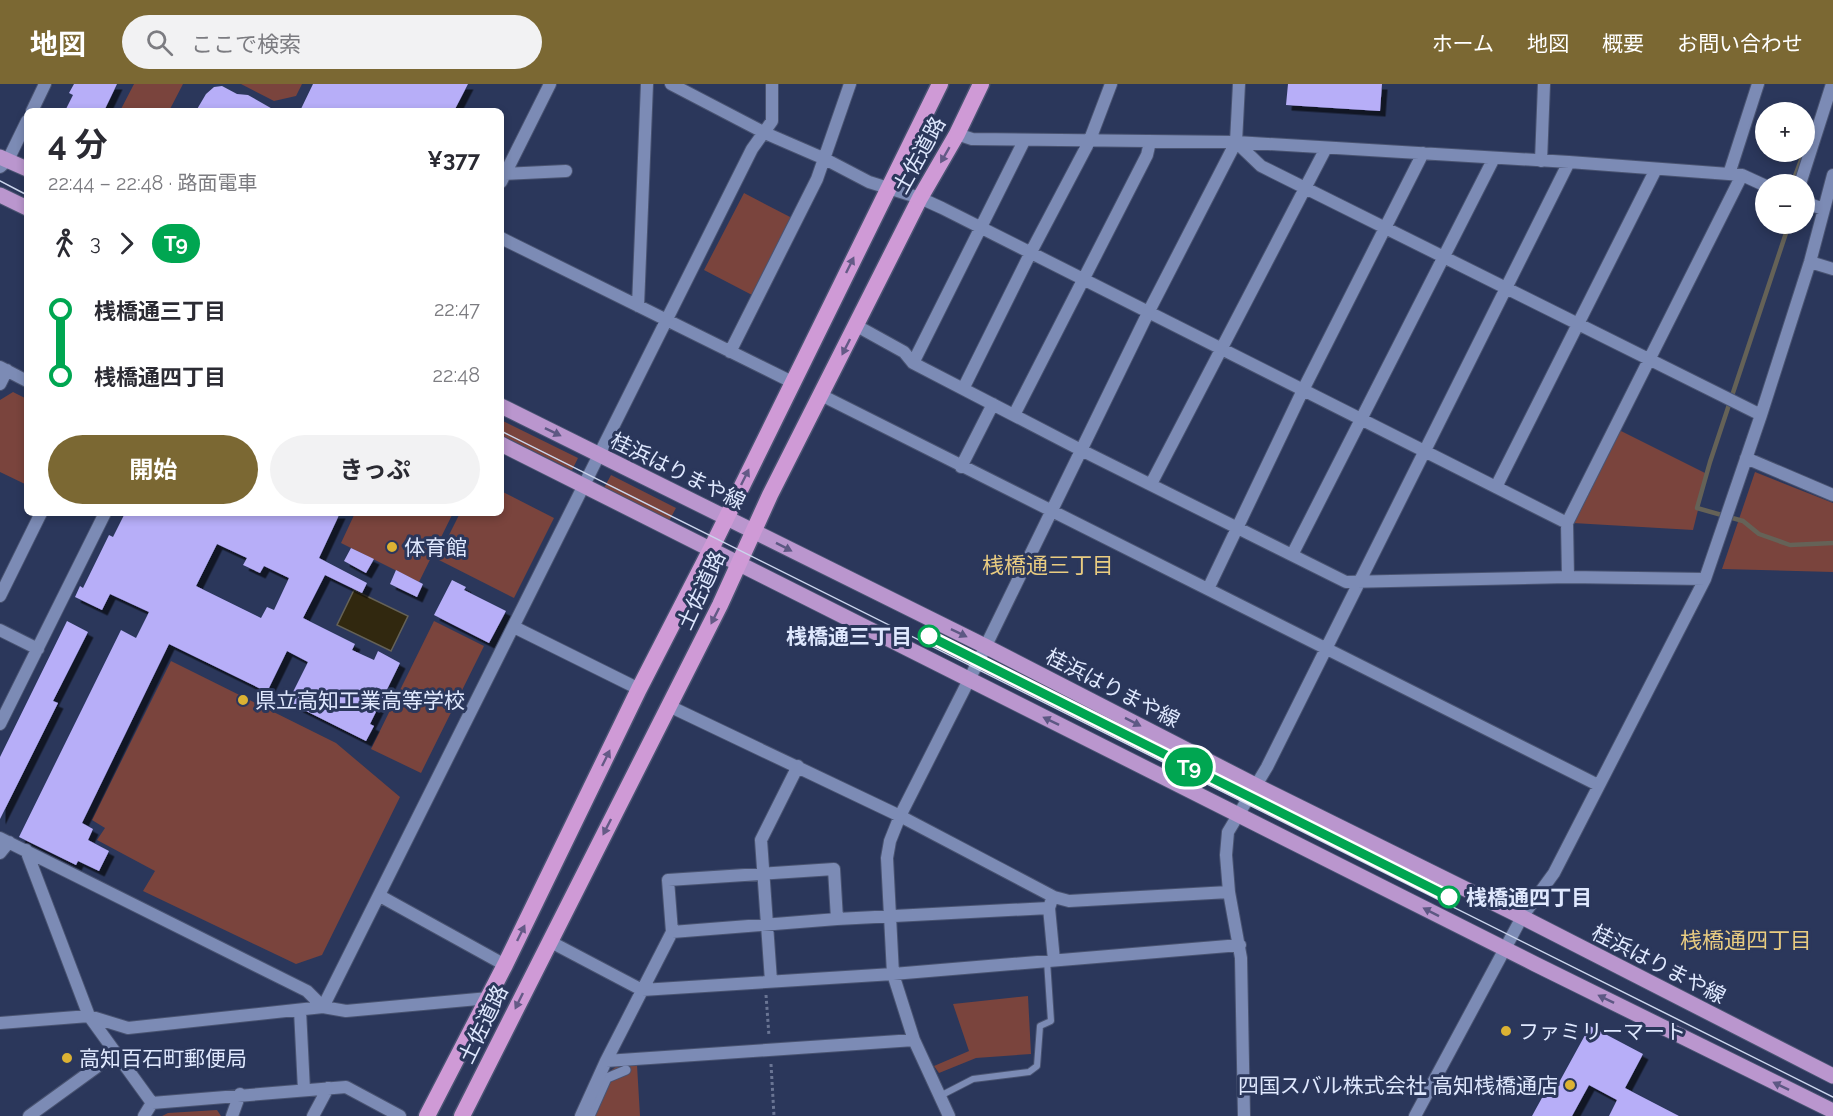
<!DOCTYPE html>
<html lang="ja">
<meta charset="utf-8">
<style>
:root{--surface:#fff;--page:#f2f2f3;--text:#2b2b33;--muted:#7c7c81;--accent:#7b6833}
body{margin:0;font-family:Raleway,"Noto Sans JP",sans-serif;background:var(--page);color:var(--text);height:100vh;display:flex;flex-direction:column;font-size:22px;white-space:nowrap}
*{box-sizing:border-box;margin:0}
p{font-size:20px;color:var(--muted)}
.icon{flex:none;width:33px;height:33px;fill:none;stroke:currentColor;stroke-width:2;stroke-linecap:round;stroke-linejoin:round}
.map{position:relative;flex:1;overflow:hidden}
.side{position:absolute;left:24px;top:24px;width:480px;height:408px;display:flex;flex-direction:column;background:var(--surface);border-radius:9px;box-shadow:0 3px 9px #0003}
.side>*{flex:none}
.badge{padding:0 12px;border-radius:20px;font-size:21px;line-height:39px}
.fabs{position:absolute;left:1755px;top:18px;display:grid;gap:12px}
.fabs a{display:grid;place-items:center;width:60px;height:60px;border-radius:50%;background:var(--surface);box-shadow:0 3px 9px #0003;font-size:30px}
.map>.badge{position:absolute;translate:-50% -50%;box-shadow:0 0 0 3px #fff}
.legs{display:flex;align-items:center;gap:9px;height:66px;padding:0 24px;font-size:20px}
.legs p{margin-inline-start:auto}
.head{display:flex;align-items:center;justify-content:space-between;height:102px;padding:0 24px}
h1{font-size:33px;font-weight:700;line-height:45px}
.primary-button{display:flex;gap:12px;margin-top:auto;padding:12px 24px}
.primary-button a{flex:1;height:69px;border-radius:36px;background:var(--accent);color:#fff;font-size:24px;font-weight:700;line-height:69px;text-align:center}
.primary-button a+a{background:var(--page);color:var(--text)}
ul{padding:0 24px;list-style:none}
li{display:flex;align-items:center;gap:21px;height:66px;font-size:22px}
li i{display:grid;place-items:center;width:9px;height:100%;margin:0 8px;background:currentColor}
li i::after{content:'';width:15px;height:15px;margin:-8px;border:4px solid;border-radius:50%;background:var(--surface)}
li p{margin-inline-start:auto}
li:first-child i{background:linear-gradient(#0000 50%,currentColor 0)}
li:last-child i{background:linear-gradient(currentColor 50%,#0000 0)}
header{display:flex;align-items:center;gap:36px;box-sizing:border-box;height:84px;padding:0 30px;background:var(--accent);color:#fff}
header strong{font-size:28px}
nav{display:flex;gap:33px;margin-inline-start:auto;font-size:21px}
.search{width:420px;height:54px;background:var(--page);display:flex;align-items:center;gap:15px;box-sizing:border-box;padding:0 21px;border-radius:33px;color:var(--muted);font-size:22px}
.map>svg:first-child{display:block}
</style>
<header>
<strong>地図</strong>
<div class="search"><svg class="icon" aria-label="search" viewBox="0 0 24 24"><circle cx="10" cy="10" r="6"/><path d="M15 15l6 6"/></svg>ここで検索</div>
<nav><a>ホーム</a><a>地図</a><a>概要</a><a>お問い合わせ</a></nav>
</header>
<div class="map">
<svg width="1833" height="1032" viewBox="0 0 1833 1032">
<defs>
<filter id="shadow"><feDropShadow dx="5.5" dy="5.5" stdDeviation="0" flood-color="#0009"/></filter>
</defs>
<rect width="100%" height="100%" fill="#2b375b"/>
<path fill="#7a443d" d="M134,0H183L169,27H120Z
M241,0H302L296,12L274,17Z
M744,109L792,134L752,211L704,186Z
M13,308L27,315V401L0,388V316Z
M501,336L578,374L572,386L501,351Z
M1619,346L1707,390L1693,446L1573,439Z
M1755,388L1833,419V488L1722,485Z
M611,391L676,424L669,437L604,404Z
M501,407L554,434L514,514L437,475L460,429H501Z
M355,429H453L419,498L341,459Z
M434,537L484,562L421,689L371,665Z
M171,577L336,659L400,713L322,871L296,880L143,807L155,787L97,756L105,744L92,736Z
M1028,912L1031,970L976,974L939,989L934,982L969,967L953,920Z
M637,981L640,1032H590L609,988L617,982Z
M217,1026L221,1032H162L168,1029Z"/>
<path fill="#31280f" stroke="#656257" stroke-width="1.5" d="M354,506L408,532L391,567L337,541Z"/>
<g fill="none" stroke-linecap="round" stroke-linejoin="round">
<path stroke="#656257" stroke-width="4.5" d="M1804,66L1808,56
M1792,100L1804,68
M1789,140L1710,378L1697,424L1743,437L1759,450L1790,461L1833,459"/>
</g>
<path fill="#b7aef8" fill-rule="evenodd" filter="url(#shadow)" d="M74,0H117L104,27H65L73,11L69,9Z
M313,0H468L454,27H300Z
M1288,0H1382L1380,27L1286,21Z
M222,2L237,10L248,11L276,27H196L206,10L214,3Z
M125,429H340L319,474L367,499L362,509L325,491L303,534L355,560L352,566L374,576L378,567L400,579L370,640L374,642L366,657L288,618L308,578L287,567L267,608L169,560L82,739L93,745L88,756L109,767L99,787L78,777L76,781L19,753L121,546L136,554L149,528L110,510L102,526L75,513L80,502L83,504L109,451L113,453ZM217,460L247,474L243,481L260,489L264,482L289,494L274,526L267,523L261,534L196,502Z
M351,464L374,475L366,489L344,477Z
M396,486L423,500L417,513L390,500Z
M452,496L466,503L464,506L506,527L489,559L434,531Z
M67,537L88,548L53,617L58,619L0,735V673Z
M1590,942L1643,970L1625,1004L1679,1032H1609L1617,1016L1589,1001L1572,1032H1532L1549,1001L1556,1004Z"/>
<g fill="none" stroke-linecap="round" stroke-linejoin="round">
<g stroke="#495371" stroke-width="8">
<path id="service" d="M940,1012L973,995L1029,988L1037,982L1040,942L1051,937L1047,877"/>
</g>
<g stroke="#495371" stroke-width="11">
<path id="pedestrian" d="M590,1032L607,994L626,986"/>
</g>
<g stroke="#495371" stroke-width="14">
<path id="minor" d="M671,0L765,49L825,75L869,98L920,114L942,124L1567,439L1742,91
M32,27L45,0
M957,50L972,55L1236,58L1569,78L1742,91L1766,102
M1236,58L1261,82L1761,331
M1541,77L1544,0
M0,83L8,76L27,37
M505,90L566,87
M1729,90L1758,0
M501,98L550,0
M1800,100L1832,0
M1804,118L1823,125
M501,154L792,298
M1810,178L1833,185
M638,222L647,0
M857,242L904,268L913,279L1081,366L1346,498L1568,493L1705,495
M730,268L817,95L850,0
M913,279L1024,57
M0,283L27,297
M0,300L7,286
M963,305L1031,168L1089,58L1111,0
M821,311L1598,701
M1014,331L1147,71L1150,58
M1746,374L1833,411
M961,383L993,320
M1151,400L1326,64
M1496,403L1656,85
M1567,439L1568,493
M1292,471L1494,74
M1208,505L1303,306L1423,69
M0,512L41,429
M514,543L639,605
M0,546L38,565
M669,622L900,732L1054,813L1069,817L1229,808
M0,640L105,429
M0,754L307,907L323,923
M26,766L89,932L152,1019
M0,769L9,758
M380,812L505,881
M1051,818L1049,824L1054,876
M672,848L837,835L1049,824
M549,857L642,906L893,890L1240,861
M771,897L761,756L798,682
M323,923L752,65L772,37V0
M300,926L304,1006
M0,939L89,932L128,944L323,923L346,927L489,914
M606,977L914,956
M29,1032L116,969
M144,1032L152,1019L346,1003L400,1032
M232,1032L240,1010
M313,1032L328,1004
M581,1032L606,977L672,848L668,796L834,785L837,835
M949,1032L914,956L893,890L887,774L890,757L900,732L978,578L1149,227L1236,58L1239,0
M1244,1032L1241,874L1229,808L1226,771L1228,748L1267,683L1569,78
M1415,1032L1522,833L1554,789L1705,495L1761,331L1810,178L1833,91"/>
</g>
<g stroke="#495371" stroke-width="17">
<path id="primary" d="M0,73L27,85
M0,111L27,124
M501,322L985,562L1255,701L1522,833L1833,992
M501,360L1535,880L1833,1027"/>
</g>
<g stroke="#495371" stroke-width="19">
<path id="trunk" d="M427,1032L505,881L639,605L711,465L940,0
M462,1032L720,521L770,411L920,114L957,50L981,0"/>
</g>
<path stroke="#6a7594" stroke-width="3" stroke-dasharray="3 3" stroke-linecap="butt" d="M766,911L769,952
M771,980L774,1032"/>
<use href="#service" stroke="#7c8bb5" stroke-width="6"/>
<use href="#pedestrian" stroke="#7c8bb5" stroke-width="9"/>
<use href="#minor" stroke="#7c8bb5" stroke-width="12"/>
<use href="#primary" stroke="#ba96ce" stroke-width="15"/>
<use href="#trunk" stroke="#cf9ad6" stroke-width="16"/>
<path stroke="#cbd5ec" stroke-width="1.5" d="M0,97L27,111
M501,347L1833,1013"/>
</g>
<defs><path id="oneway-solid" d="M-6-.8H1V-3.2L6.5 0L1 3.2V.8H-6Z" transform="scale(1.5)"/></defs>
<g fill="#645a86">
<use href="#oneway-solid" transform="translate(945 71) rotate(120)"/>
<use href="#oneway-solid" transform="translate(850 181) rotate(-64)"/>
<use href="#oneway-solid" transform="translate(846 263) rotate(117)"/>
<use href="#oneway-solid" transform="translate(745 393) rotate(-64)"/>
<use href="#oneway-solid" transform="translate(715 532) rotate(117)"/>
<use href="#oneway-solid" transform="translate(606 674) rotate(-64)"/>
<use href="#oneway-solid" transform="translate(607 743) rotate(117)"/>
<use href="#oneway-solid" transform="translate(521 849) rotate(-64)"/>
<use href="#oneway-solid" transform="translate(519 917) rotate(116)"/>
</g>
<g fill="#5d5883">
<use href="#oneway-solid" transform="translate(553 348) rotate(26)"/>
<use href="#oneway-solid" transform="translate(784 463) rotate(27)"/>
<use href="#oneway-solid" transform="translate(959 549) rotate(26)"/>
<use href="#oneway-solid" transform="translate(1051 637) rotate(-154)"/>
<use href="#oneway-solid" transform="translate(1133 638) rotate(27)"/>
<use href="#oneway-solid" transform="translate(1431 828) rotate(-153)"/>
<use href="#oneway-solid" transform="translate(1606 915) rotate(-154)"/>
<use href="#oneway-solid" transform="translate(1781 1002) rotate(-154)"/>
</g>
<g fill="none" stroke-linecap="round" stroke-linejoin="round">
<g stroke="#fff" stroke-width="14">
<path id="line-1" d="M929,552L1449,813"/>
</g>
<use href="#line-1" stroke="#00a651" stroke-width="9"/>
</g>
<g fill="#dcb233" stroke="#2b375b" stroke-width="2">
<circle cx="392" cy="463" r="6"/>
<circle cx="243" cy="616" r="6"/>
<circle cx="1506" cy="947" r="6"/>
<circle cx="67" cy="974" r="6"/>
<circle cx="1570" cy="1001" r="6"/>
</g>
<g fill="#fff" stroke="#00a651" stroke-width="3">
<circle cx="929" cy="552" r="10"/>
<circle cx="1449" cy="813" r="10"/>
</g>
<g text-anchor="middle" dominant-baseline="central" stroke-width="6" stroke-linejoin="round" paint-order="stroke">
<g font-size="21" fill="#dfe8fe" stroke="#2b375b">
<text transform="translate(919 71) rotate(-61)">土佐道路</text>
<text transform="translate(678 387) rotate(26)">桂浜はりまや線</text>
<text transform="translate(701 506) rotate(-65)">土佐道路</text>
<text transform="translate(1113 604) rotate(27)">桂浜はりまや線</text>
<text transform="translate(1659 880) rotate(27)">桂浜はりまや線</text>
<text transform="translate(483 940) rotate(-64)">土佐道路</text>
</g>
<g font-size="21" fill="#dfe8fe" stroke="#2b375b" text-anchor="start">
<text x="404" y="463">体育館</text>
<text x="255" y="616">県立高知工業高等学校</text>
<text x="1518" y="947">ファミリーマート</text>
<text x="79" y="974">高知百石町郵便局</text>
<text x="1558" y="1001" text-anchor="end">四国スバル株式会社 高知桟橋通店</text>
</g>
<g font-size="21" font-weight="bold" fill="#dfe8fe" stroke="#2b375b" text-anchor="end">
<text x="912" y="552">桟橋通三丁目</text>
<text x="1466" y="813" text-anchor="start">桟橋通四丁目</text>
</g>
<g font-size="22" fill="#e9cc81" stroke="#2b375b">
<text x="1048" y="481">桟橋通三丁目</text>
<text x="1746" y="856">桟橋通四丁目</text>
</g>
</g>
</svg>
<div class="fabs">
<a>+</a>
<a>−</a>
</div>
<b class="badge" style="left:1189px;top:683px;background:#00a651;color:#fff">T9</b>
<section class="side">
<div class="head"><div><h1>4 分</h1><p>22:44 – 22:48 · 路面電車</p></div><b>¥377</b></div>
<div class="legs"><svg class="icon" aria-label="walk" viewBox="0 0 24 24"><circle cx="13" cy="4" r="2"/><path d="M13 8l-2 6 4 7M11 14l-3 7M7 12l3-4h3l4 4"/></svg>3<svg class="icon" aria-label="forward" viewBox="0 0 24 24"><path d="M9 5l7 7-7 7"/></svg><b class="badge" style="background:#00a651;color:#fff">T9</b></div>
<ul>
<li><i style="color:#00a651"></i><b>桟橋通三丁目</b><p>22:47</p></li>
<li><i style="color:#00a651"></i><b>桟橋通四丁目</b><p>22:48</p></li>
</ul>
<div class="primary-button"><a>開始</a><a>きっぷ</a></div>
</section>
</div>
